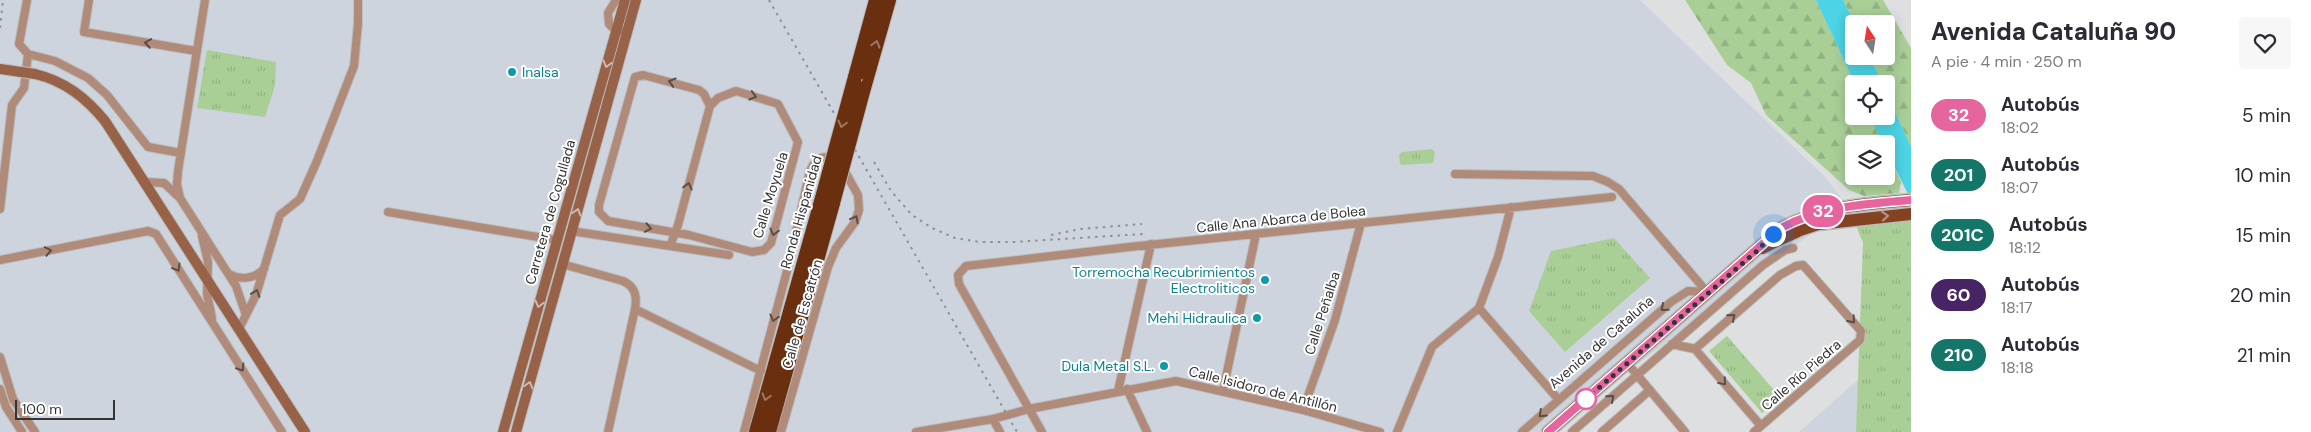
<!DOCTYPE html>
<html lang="es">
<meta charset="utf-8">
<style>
:root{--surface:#fff;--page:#f7f7f7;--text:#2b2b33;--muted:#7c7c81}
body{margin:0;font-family:"DM Sans",sans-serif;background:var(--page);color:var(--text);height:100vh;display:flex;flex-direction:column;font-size:19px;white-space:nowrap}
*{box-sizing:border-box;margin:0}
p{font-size:16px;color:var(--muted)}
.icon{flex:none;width:28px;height:28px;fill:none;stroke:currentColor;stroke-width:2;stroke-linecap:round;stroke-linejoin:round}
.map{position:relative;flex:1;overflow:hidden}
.panel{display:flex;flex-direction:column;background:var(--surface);width:400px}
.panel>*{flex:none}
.badge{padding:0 10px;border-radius:16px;font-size:18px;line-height:32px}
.needle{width:32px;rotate:348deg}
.fabs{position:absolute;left:1845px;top:15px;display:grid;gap:10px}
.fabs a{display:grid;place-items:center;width:50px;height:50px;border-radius:5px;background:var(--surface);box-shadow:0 2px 12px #0003;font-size:25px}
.scale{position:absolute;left:15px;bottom:12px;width:100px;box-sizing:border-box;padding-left:5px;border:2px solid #343435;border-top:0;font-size:14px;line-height:18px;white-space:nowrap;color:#343435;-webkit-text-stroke:4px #fff;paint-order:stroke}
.you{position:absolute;width:25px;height:25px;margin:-12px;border:4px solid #fff;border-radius:50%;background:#1a73e8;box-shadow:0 0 0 8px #1a73e833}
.map>.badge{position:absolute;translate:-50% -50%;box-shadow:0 0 0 2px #fff}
.round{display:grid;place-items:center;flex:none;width:52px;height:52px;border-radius:5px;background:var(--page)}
.headline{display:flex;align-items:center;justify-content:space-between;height:85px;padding:0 20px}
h1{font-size:24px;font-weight:800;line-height:38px}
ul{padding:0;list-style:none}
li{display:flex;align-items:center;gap:15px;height:60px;padding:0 20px}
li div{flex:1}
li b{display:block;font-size:19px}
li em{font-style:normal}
li .badge{min-width:55px;font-weight:700;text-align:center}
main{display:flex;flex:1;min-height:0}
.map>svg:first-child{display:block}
</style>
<main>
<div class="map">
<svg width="1911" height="432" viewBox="0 0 1911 432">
<defs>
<pattern id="grass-tufts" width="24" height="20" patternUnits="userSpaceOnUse" patternTransform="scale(1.25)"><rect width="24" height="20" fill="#a9cf97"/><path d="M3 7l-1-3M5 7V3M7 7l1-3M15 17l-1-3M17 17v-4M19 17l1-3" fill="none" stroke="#92b283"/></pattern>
<pattern id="forest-firs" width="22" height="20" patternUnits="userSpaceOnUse" patternTransform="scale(1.25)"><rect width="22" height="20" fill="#a9cf97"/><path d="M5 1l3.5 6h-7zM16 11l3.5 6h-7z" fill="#92b283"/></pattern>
</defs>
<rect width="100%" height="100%" fill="#dddfe1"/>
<path fill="#ced4dd" d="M0,0H1640L1824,176L1848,206L1547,432H0Z
M1861,377L1911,432H1799Z"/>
<path fill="url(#grass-tufts)" d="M207,50L276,62L275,86L265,117L197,108Z
M1432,149L1435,152L1433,163L1402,165L1400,164L1399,155L1402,152Z
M1911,218V432H1856L1863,243L1855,223Z
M1614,238L1650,278L1565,352L1529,311L1551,251Z
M1727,336L1781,398L1762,413L1709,351Z"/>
<path fill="url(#forest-firs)" d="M1685,0H1816L1855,84L1854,116H1870L1883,144H1854V176H1886V150L1901,182L1899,193L1864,196L1849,190L1766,115L1751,83L1727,65Z
M1843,0H1883L1911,48V147L1886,92V84H1882L1870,56H1886V24H1855Z"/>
<path fill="#4cd3e5" d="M1816,0H1843L1855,24L1854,56H1870L1882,84H1855Z
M1886,92L1911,147V200L1886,150V144H1883L1870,116H1886Z"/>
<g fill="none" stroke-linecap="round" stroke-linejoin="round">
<g stroke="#bbbdbf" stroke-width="10">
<path id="street" d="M27,0L19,44L28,54L55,61L88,78L107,95L148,147L181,153
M89,0L84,32L196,51
M616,0L608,13L609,24L616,31H628
M1455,174L1593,176L1608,182L1619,189L1707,292
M145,182L164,183L180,198L236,286L246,315L239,329
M180,198L177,184L178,171L205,0
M0,209L12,105L24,88L28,54
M388,212L556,240
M571,231L729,255
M202,236L208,262L207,294L212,318
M670,246L678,225L710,106L718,98L736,91L778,104L798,142L771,243L764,250L752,252L689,235L608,221L599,212V205L635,77L643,75L699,90L704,94L710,106
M0,260L148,231L156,234L282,432
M562,264L623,281C636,287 637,297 635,309L608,432
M229,274C241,280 254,279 264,269
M1479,308L1558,399
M635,309L761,371
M246,315L256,295L280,215L300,199L317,161L354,66L358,23V0
M1672,344L1695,349L1761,426
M1695,349L1780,275L1796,266L1803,265L1861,331L1860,340L1754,432
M0,357L13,399L35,432
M1627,363L1685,432
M0,389L6,407L22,432
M1127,389L1147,432
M1118,391L1151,244
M1223,391L1256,234
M1303,410L1335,320L1361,223
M993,419L1000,432
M744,432L787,271L810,171C815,159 823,153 836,160
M781,432L828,267L836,248L855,222L859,210L858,195L843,168
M916,432L993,419L1029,409L1176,381L1303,410L1380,432
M1042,432L959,284L958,275L966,266L1129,247L1612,197
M1397,432L1432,347L1479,308L1498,257L1511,207
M1522,432L1671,302L1688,291L1707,292
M1572,432L1763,265L1785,250L1793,248
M1602,432L1650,390"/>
</g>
<g stroke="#bbbdbf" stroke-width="12">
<path id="secondary" d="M35,74C65,81 86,98 105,121L305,432
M503,432L625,0
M516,432L636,0"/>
</g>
<g stroke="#bbbdbf" stroke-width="15">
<path id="primary" d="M1762,248L1800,230L1818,224L1911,214
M1548,432L1781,228C1822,206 1866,204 1911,200"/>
</g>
<g stroke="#bbbdbf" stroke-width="16">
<path id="highway" d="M855,77L876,0
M864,88L889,0
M756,432L822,198
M769,432L833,203"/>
</g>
<use href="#street" stroke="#b08b79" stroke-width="8"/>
<use href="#secondary" stroke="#976247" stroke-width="10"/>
<use href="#primary" stroke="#834321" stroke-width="12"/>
<use href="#highway" stroke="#692f0e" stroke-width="14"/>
<path stroke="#8f9092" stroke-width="2" stroke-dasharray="2.5 5" stroke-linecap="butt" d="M769,0L1017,432
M0,28L3,0
M874,162L891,191L912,215L932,228L955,238L980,242H1014L1143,234
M1051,235L1080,229L1142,224"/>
<g stroke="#bbbdbf" stroke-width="12" stroke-linecap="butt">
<path id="secondary-bridge" d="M0,69L35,74"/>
</g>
<g stroke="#bbbdbf" stroke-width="16" stroke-linecap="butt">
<path id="highway-bridge" d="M822,198L855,77
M833,203L864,88"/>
</g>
<use href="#secondary-bridge" stroke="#976247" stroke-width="10"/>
<use href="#highway-bridge" stroke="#692f0e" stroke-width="14"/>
</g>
<defs><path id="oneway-chevron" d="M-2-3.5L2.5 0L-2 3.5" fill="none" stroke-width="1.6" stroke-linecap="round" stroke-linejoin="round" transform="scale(1.25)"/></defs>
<g stroke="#594e49">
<use href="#oneway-chevron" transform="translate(148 43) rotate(-171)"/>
<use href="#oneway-chevron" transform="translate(672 82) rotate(-164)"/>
<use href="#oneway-chevron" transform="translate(753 96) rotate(16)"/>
<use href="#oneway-chevron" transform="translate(688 186) rotate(-75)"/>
<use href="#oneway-chevron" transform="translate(855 219) rotate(-62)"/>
<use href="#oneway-chevron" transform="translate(648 228) rotate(11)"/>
<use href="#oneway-chevron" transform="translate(774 232) rotate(105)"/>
<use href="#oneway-chevron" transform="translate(48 251) rotate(-11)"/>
<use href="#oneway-chevron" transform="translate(177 268) rotate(59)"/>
<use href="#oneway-chevron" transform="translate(256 293) rotate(-71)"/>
<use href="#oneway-chevron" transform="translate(1664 308) rotate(139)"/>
<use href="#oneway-chevron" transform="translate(1732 317) rotate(-41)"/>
<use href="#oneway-chevron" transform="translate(774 318) rotate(105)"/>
<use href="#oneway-chevron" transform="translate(1852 320) rotate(48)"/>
<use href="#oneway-chevron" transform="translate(241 368) rotate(57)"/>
<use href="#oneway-chevron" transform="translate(1723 382) rotate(50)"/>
<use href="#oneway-chevron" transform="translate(1611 398) rotate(-41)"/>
<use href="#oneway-chevron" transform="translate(1542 414) rotate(137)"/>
</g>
<g stroke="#9e7862">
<use href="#oneway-chevron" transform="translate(876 44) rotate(-74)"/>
<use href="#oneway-chevron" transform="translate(842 124) rotate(105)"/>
<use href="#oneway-chevron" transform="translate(766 397) rotate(106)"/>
</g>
<g stroke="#d0b8ac">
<use href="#oneway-chevron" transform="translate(607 64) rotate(106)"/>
<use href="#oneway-chevron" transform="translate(577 212) rotate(-74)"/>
<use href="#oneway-chevron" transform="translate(539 304) rotate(105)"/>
<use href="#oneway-chevron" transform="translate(529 385) rotate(-75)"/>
</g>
<use stroke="#bb9885" href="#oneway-chevron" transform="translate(1885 216) rotate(-5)"/>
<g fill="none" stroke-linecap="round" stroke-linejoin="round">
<g stroke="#fff" stroke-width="11">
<path id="line" d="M1548,432L1781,228C1822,206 1866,204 1911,200"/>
</g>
<use href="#line" stroke="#e6659f" stroke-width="8"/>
<path stroke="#343435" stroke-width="5" stroke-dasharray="0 9" d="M1586,399L1758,250L1773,234"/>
</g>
<g fill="#0f9aa8" stroke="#fff" stroke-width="2">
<circle cx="512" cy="72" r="5"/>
<circle cx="1265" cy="280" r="5"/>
<circle cx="1257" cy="318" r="5"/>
<circle cx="1164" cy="366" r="5"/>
</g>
<circle fill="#fff" stroke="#e6659f" stroke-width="2.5" cx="1586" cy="399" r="10"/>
<g text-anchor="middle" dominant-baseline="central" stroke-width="4" stroke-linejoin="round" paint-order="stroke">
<g font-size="14" fill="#0d838f" stroke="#fff" text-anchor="end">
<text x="522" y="72" text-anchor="start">Inalsa</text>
<text x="1255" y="272">Torremocha Recubrimientos<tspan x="1255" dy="16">Electroliticos</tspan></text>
<text x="1247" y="318">Mehi Hidraulica</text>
<text x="1154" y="366">Dula Metal S.L.</text>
</g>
<g font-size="14" fill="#343435" stroke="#fff">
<text transform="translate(770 195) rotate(-73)">Calle Moyuela</text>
<text transform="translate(550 212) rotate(-74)">Carretera de Cogullada</text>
<text transform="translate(801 212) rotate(-74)">Ronda Hispanidad</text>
<text transform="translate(1281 219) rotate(-6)">Calle Ana Abarca de Bolea</text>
<text transform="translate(1322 313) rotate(-72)">Calle Peñalba</text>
<text transform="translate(802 314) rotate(-74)">Calle de Escatrón</text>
<text transform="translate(1601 342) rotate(-41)">Avenida de Cataluña</text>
<text transform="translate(1801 375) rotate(-41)">Calle Río Piedra</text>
<text transform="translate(1263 389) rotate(14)">Calle Isidoro de Antillón</text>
</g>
</g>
</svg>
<div class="fabs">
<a><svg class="needle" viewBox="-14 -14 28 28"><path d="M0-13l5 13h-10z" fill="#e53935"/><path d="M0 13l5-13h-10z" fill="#7c7c81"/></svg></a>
<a><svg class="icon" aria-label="locate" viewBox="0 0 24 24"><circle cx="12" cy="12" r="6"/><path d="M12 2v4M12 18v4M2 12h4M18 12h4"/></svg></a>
<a><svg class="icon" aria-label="layers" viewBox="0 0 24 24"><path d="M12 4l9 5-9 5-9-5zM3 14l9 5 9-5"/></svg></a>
</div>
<div class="scale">100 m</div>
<div class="you" style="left:1773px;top:234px"></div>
<b class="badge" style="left:1823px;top:211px;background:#e6659f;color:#fff">32</b>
</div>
<section class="panel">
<div class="headline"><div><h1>Avenida Cataluña 90</h1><p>A pie · 4 min · 250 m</p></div><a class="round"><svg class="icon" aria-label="heart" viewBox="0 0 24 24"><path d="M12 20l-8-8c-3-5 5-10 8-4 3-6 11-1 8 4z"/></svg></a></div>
<ul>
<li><span class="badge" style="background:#e6659f;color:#fff">32</span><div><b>Autobús</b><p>18:02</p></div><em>5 min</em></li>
<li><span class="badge" style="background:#147668;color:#fff">201</span><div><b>Autobús</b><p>18:07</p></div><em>10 min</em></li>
<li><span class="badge" style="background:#147668;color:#fff">201C</span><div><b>Autobús</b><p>18:12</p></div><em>15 min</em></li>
<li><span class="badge" style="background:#472565;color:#fff">60</span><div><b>Autobús</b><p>18:17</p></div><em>20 min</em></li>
<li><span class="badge" style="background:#147668;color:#fff">210</span><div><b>Autobús</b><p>18:18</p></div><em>21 min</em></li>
</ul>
</section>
</main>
